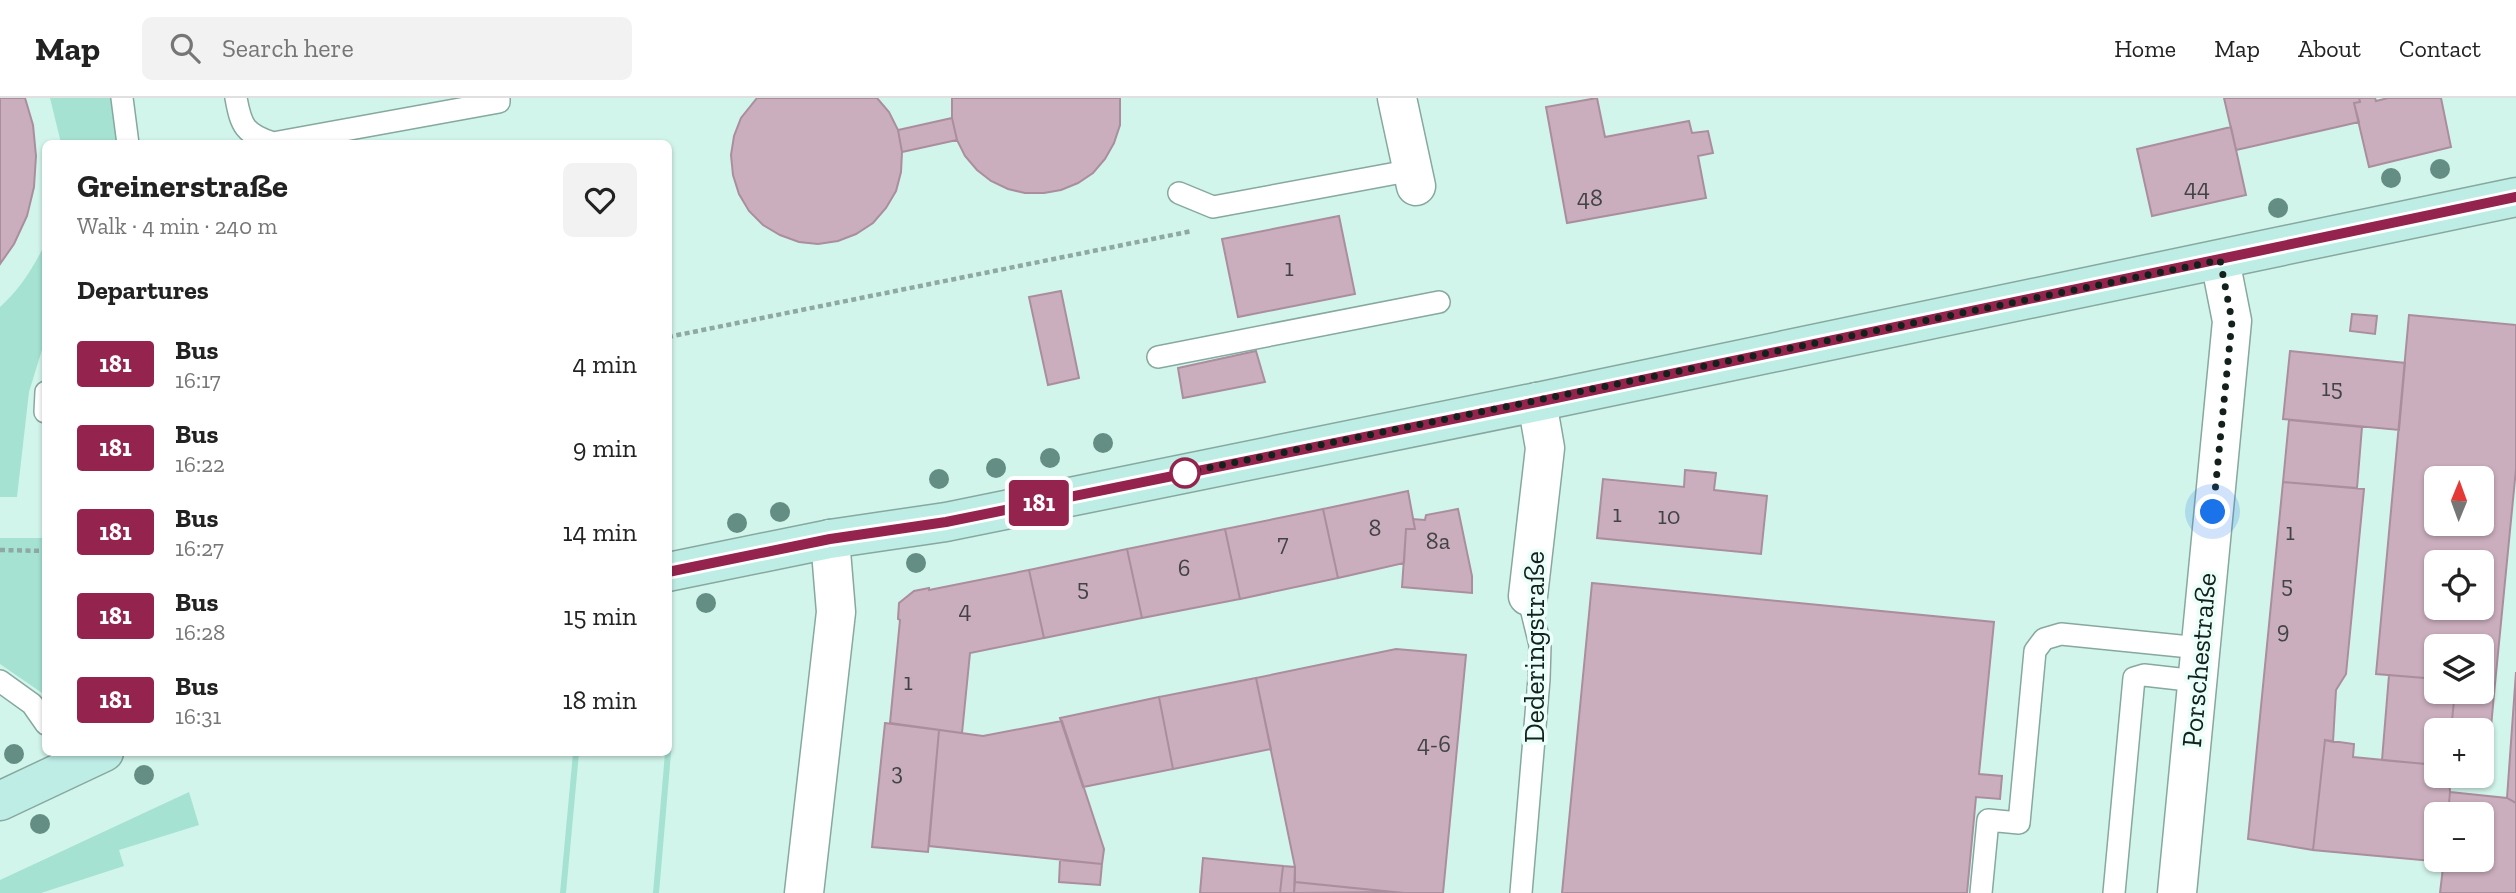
<!DOCTYPE html>
<meta charset="utf-8">
<style>
:root{--surface:#fff;--page:#f2f2f2;--text:#222;--muted:#767676;--line:#e0e0e0}
body{margin:0;font-family:"Zilla Slab",serif;background:var(--page);color:var(--text);height:100vh;display:flex;flex-direction:column;font-size:26px;white-space:nowrap}
*{box-sizing:border-box;margin:0}
p{font-size:23px;color:var(--muted)}
.icon{flex:none;width:38px;height:38px;fill:none;stroke:currentColor;stroke-width:2;stroke-linecap:round;stroke-linejoin:round}
.map{position:relative;flex:1;overflow:hidden}
.panel{position:absolute;left:42px;top:42px;width:630px;height:616px;display:flex;flex-direction:column;background:var(--surface);border-radius:10px;box-shadow:0 2px 5px #0004}
.panel>*{flex:none}
.badge{padding:0 14px;border-radius:5px;font-size:24px;line-height:46px}
.needle{width:46px;rotate:1deg}
.tools{position:absolute;left:2424px;top:368px;display:grid;gap:14px}
.tools a{display:grid;place-items:center;width:70px;height:70px;border-radius:10px;background:var(--surface);box-shadow:0 2px 5px #0004;font-size:35px}
.you{position:absolute;width:35px;height:35px;margin:-18px;border:5px solid #fff;border-radius:50%;background:#1a73e8;box-shadow:0 0 0 10px #1a73e833}
.map>.badge{position:absolute;translate:-50% -50%;box-shadow:0 0 0 4px #fff}
h2{padding:0 35px;font-size:26px;line-height:63px}
.round{display:grid;place-items:center;flex:none;width:74px;height:74px;border-radius:10px;background:var(--page)}
.headline{display:flex;align-items:center;justify-content:space-between;height:119px;padding:0 35px}
h1{font-size:33px;font-weight:800;line-height:52px}
ul{padding:0;list-style:none}
li{display:flex;align-items:center;gap:21px;height:84px;padding:0 35px}
li div{flex:1}
li b{display:block;font-size:26px}
li em{font-style:normal}
li .badge{min-width:77px;font-weight:700;text-align:center}
header{display:flex;align-items:center;gap:42px;box-sizing:border-box;height:98px;padding:0 35px;background:var(--surface);border-bottom:2px solid var(--line)}
header strong{font-size:33px}
nav{display:flex;gap:38px;margin-inline-start:auto;font-size:24px}
.search{width:490px;height:63px;background:var(--page);display:flex;align-items:center;gap:18px;box-sizing:border-box;padding:0 24px;border-radius:10px;color:var(--muted);font-size:26px}
.map>svg:first-child{display:block}
</style>
<header>
<strong>Map</strong>
<div class="search"><svg class="icon" aria-label="search" viewBox="0 0 24 24"><circle cx="10" cy="10" r="6"/><path d="M15 15l6 6"/></svg>Search here</div>
<nav><a>Home</a><a>Map</a><a>About</a><a>Contact</a></nav>
</header>
<div class="map">
<svg width="2516" height="795" viewBox="0 0 2516 795">
<rect width="100%" height="100%" fill="#d2f5eb"/>
<path fill="#a5e2d2" d="M50,0H115L121,45H61Z
M45,146V242L29,294L17,399H0V209C20,191 33,170 45,146Z
M0,440H45V597L0,566Z
M669,643L672,644L659,795H653L665,655L668,654Z
M573,655H579L566,795H560Z
M189,694L199,727L119,752L124,768L41,795H0V782Z"/>
<path fill="#cbaebe" stroke="#aa8e9d" stroke-width="2" fill-rule="evenodd" d="M0,0H25L33,27L36,58L34,89L27,118L14,146L0,166Z
M757,0H877L889,14L898,32L902,54L901,74L896,93L886,110L873,125L856,136L838,143L818,146L799,144L780,137L763,127L749,113L739,96L733,77L731,57L734,38L741,20Z
M952,0H1120V27L1114,45L1105,61L1093,75L1078,85L1061,92L1044,95H1025L1008,91L991,83L977,72L965,58L957,42L952,20Z
M1597,0L1605,39L1689,23L1692,35L1708,33L1713,55L1698,58L1706,100L1567,125L1546,9Z
M2224,0H2359L2360,4L2354,5L2359,24L2236,52Z
M2359,0H2375L2376,3L2388,0H2441L2451,49L2369,69L2354,5L2360,4Z
M952,20L957,42L902,54L898,32Z
M2231,29L2246,97L2152,118L2137,51Z
M1339,118L1355,196L1238,219L1222,141Z
M1061,193L1079,280L1048,287L1029,199Z
M2352,216L2377,218L2375,236L2350,233Z
M2409,217L2516,227V371L2495,586L2482,585V548H2436V581L2376,576ZM2436,380H2482V425H2436ZM2436,464H2482V509H2436Z
M1256,253L1265,284L1183,300L1178,270Z
M2290,253L2405,265L2399,332L2283,321Z
M2289,322L2362,329L2357,390L2283,384Z
M1685,372L1716,375L1714,392L1767,398L1761,456L1597,440L1603,381L1684,389Z
M2283,384L2364,391L2346,576L2336,592L2333,644L2325,642L2313,752L2248,741Z
M1408,393L1415,431H1406L1404,465L1338,480L1323,411Z
M1323,411L1338,480L1240,501L1225,431Z
M1458,411L1472,478V495L1402,489L1406,431H1415L1413,421L1425,422L1426,417Z
M1225,431L1240,501L1142,520L1127,451Z
M1127,451L1142,520L1044,540L1029,472Z
M1029,472L1044,540L970,555L962,635L890,625L900,522L898,521L899,505L914,493L929,490V492Z
M1592,485L1994,524L1979,676L2002,678L2000,701L1976,699L1967,795H1562Z
M1396,551L1466,557L1443,795H1404L1295,784V769L1256,580Z
M2516,574V705L2507,700Z
M2389,577L2436,581V593H2455L2451,632H2436V667L2382,662Z
M1256,580L1271,651L1173,671L1159,599Z
M2482,585L2495,586L2487,672L2482,671V632H2451L2455,593H2482Z
M1159,599L1173,671L1083,689L1060,620Z
M1062,623L1104,751L1102,766L929,748L939,632L983,638Z
M885,625L939,632L928,754L872,749Z
M2325,642L2354,646L2353,659L2436,667V677H2449L2450,694L2448,716H2436V761H2444L2443,764L2313,752Z
M2450,694L2507,700L2516,705V795H2440L2444,761H2482V716H2448Z
M1203,760L1283,768L1280,795H1200Z
M1060,762L1102,766L1100,787L1059,784Z
M1283,768L1295,769L1294,795H1280Z
M1295,784L1392,794L1294,795Z"/>
<g fill="none" stroke-linecap="round" stroke-linejoin="round">
<g stroke="#87a89f" stroke-width="24">
<path id="lane" d="M122,0L128,46
M236,0C241,28 245,36 273,45L499,4V0
M1179,95L1213,109L1413,72
M1158,259L1439,204
M45,314L46,294
M0,583L32,606L46,626
M1521,795L1539,581L1540,547L1528,498
M1981,795L1988,722L2019,725L2035,553L2044,541L2061,536L2200,550
M2114,795L2134,580L2144,577L2197,583"/>
</g>
<g stroke="#87a89f" stroke-width="41">
<path id="street" d="M1397,0L1416,88
M1528,498L1545,350L1537,304
M804,795L836,514L830,441
M2177,795L2232,223L2220,162"/>
</g>
<g stroke="#87a89f" stroke-width="41">
<path id="secondary" d="M668,474L830,441L946,424L1040,405L1537,304L2516,99
M0,703L104,654"/>
</g>
<path stroke="#8ea9a1" stroke-width="4.5" stroke-dasharray="5 3.5" stroke-linecap="butt" d="M668,239L1192,133
M0,452L46,453"/>
<use href="#lane" stroke="#fff" stroke-width="21"/>
<use href="#street" stroke="#fff" stroke-width="38"/>
<use href="#secondary" stroke="#beede5" stroke-width="38"/>
</g>
<g fill="#648d84">
<circle cx="2440" cy="71" r="10"/>
<circle cx="2391" cy="80" r="10"/>
<circle cx="2278" cy="110" r="10"/>
<circle cx="1103" cy="345" r="10"/>
<circle cx="1050" cy="360" r="10"/>
<circle cx="996" cy="370" r="10"/>
<circle cx="939" cy="381" r="10"/>
<circle cx="780" cy="414" r="10"/>
<circle cx="737" cy="425" r="10"/>
<circle cx="916" cy="465" r="10"/>
<circle cx="706" cy="505" r="10"/>
<circle cx="14" cy="656" r="10"/>
<circle cx="144" cy="677" r="10"/>
<circle cx="40" cy="726" r="10"/>
</g>
<g fill="none" stroke-linecap="round" stroke-linejoin="round">
<g stroke="#fff" stroke-width="16">
<path id="line" d="M668,474L830,441L946,424L1537,304L2516,99"/>
</g>
<use href="#line" stroke="#94244d" stroke-width="10"/>
<path stroke="#13201c" stroke-width="7" stroke-dasharray="0 12.6" d="M1185,375L1179,376L2220,162L2232,223L2213,414"/>
</g>
<circle fill="#fff" stroke="#94244d" stroke-width="3.5" cx="1185" cy="375" r="14"/>
<g text-anchor="middle" dominant-baseline="central" stroke-width="7" stroke-linejoin="round" paint-order="stroke">
<g font-size="24" fill="#414444">
<text x="2197" y="89">44</text>
<text x="1590" y="99">48</text>
<text x="1289" y="169">1</text>
<text x="2332" y="289">15</text>
<text x="1617" y="415">1</text>
<text x="1669" y="417">10</text>
<text x="1375" y="429">8</text>
<text x="2290" y="433">1</text>
<text x="1438" y="442">8a</text>
<text x="1283" y="444">7</text>
<text x="1184" y="469">6</text>
<text x="2287" y="486">5</text>
<text x="1083" y="489">5</text>
<text x="965" y="511">4</text>
<text x="2283" y="531">9</text>
<text x="908" y="583">1</text>
<text x="1434" y="645">4-6</text>
<text x="897" y="673">3</text>
</g>
<g font-size="28" fill="#13201c" stroke="#eafff9">
<text transform="translate(1534 549) rotate(-90)">Dederingstraße</text>
<text transform="translate(2199 562) rotate(-85)">Porschestraße</text>
</g>
</g>
</svg>
<div class="tools">
<a><svg class="needle" viewBox="-14 -14 28 28"><path d="M0-13l5 13h-10z" fill="#e53935"/><path d="M0 13l5-13h-10z" fill="#767676"/></svg></a>
<a><svg class="icon" aria-label="locate" viewBox="0 0 24 24"><circle cx="12" cy="12" r="6"/><path d="M12 2v4M12 18v4M2 12h4M18 12h4"/></svg></a>
<a><svg class="icon" aria-label="layers" viewBox="0 0 24 24"><path d="M12 4l9 5-9 5-9-5zM3 14l9 5 9-5"/></svg></a>
<a>+</a>
<a>−</a>
</div>
<div class="you" style="left:2213px;top:414px"></div>
<b class="badge" style="left:1039px;top:405px;background:#94244d;color:#fff">181</b>
<section class="panel">
<div class="headline"><div><h1>Greinerstraße</h1><p>Walk · 4 min · 240 m</p></div><a class="round"><svg class="icon" aria-label="heart" viewBox="0 0 24 24"><path d="M12 20l-8-8c-3-5 5-10 8-4 3-6 11-1 8 4z"/></svg></a></div>
<h2>Departures</h2>
<ul>
<li><span class="badge" style="background:#94244d;color:#fff">181</span><div><b>Bus</b><p>16:17</p></div><em>4 min</em></li>
<li><span class="badge" style="background:#94244d;color:#fff">181</span><div><b>Bus</b><p>16:22</p></div><em>9 min</em></li>
<li><span class="badge" style="background:#94244d;color:#fff">181</span><div><b>Bus</b><p>16:27</p></div><em>14 min</em></li>
<li><span class="badge" style="background:#94244d;color:#fff">181</span><div><b>Bus</b><p>16:28</p></div><em>15 min</em></li>
<li><span class="badge" style="background:#94244d;color:#fff">181</span><div><b>Bus</b><p>16:31</p></div><em>18 min</em></li>
</ul>
</section>
</div>
